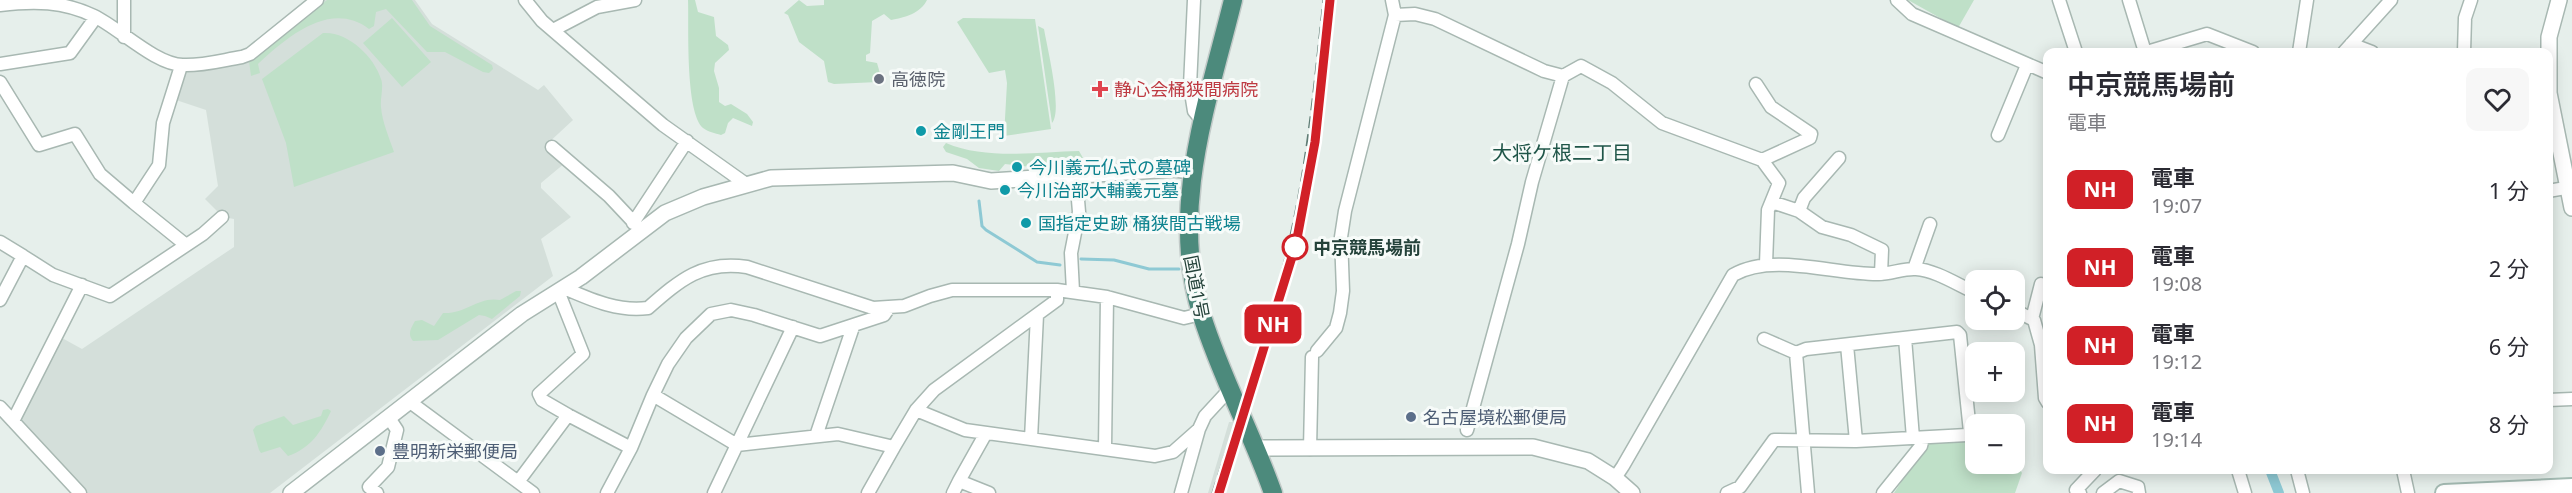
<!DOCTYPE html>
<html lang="ja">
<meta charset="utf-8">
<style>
:root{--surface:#fff;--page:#f7f7f7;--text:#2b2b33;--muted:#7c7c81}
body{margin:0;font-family:"Noto Sans","Noto Sans JP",sans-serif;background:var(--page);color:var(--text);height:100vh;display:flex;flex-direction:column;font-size:22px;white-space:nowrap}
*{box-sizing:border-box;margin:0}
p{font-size:20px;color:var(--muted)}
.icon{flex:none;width:33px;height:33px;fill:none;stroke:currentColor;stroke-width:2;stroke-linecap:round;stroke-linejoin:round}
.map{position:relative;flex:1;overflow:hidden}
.details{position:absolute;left:2043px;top:48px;width:510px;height:426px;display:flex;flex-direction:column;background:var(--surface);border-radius:12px;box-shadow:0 3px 15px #0003}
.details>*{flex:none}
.badge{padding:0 12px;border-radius:9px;font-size:21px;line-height:39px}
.buttons{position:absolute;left:1965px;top:270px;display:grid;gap:12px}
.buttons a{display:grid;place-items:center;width:60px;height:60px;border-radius:12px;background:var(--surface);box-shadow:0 3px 15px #0003;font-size:30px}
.map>.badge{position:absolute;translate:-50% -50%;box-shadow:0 0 0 3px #fff}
.round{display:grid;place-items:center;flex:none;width:63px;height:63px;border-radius:12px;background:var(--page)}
.headline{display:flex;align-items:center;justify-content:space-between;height:102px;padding:0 24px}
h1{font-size:28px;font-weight:600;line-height:45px}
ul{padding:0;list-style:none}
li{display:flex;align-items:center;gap:18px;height:78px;padding:0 24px}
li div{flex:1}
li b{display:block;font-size:22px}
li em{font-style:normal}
li .badge{min-width:66px;font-weight:700;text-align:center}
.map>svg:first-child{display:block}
</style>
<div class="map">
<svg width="2572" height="493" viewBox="0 0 2572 493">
<rect width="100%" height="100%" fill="#e6efeb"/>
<path fill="#d4dfda" d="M324,0H415L432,24L538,90L544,85L573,120L545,146L565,163L541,183V188L571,217L541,239L553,276L270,493H87L22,425L21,418L62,338L82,349L234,247V219L223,217L205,199L218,186L206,110L176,100L187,67L243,61Z
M1229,422H1233L1242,441L1226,493H1208Z"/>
<path fill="#bfe0c8" d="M327,0H412L430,26L492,65L493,69L489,73L483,72L445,52H427L386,9L376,12L374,26L369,29C331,0 288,36 258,64L260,73L251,76L249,61Z
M688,0H695L698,12L714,17L716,36L728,45L729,50L715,63L714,71L719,88V102L725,106L731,104L747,114L753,122L752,126L733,118L728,123L725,133L721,135C715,133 708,132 703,128C685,112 689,26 688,0Z
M799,0L807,6L824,5V0H927C921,13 904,18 891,20L884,14L872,21L870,53L866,55V61L877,63L881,77L878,82L834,84L828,82L824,61L799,42L788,15L784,13Z
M1908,0H1974L1958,28Z
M392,18L431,62L402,87L363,43Z
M963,18L1035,19L1051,129L1004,136L1007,83L1005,70L989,73L957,22Z
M1038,26L1044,29C1047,47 1063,111 1052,123Z
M323,33C347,31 374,56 381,79C384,87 380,98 381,107C382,121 389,138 394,152L294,187L286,143L262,79Z
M946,143C986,160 1036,152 1079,151L1083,158L1077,166L1048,169L1005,164L999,171L979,168L967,159L946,152L943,147Z
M516,291H521L520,296L492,319L485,316L479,315L438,340L413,341C407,334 411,328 415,321L422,320L434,326L443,313C467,314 478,296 500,300Z
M328,409L331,411C321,432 311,448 288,456L280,447L261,453L259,450L253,430L256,426L284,416L293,425L321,416L323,410Z
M1975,439L1976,464H2014L2015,462L2022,473L2015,493H1894L1926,444Z"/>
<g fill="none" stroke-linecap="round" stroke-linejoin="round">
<path stroke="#8ec9d4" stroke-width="3" d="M979,201L982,226L986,230L1037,262L1060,265
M1081,259L1114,260L1149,269H1179"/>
<path stroke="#8ec9d4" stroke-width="10" d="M2270,470L2279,493"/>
<g stroke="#a8b8b2" stroke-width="15">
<path id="minor" d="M525,0L542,21L663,125L746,184
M1194,0L1190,86L1194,111L1203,122
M1897,0L1912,14L2048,73
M2059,0L2076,52
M2129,0L2145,52
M0,5C34,1 63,1 94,16C119,28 156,65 183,65C202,66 223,60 242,57L250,54L317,0
M1395,15L1415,14L1435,19L1544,71L1563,76L1581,66L1612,83L1662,123L1762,160L1779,183L1768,210L1766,264
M553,30L597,7L635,0
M124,37V0
M2351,44L2372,52
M2147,52L2207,34L2253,52
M2299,52L2307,0
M2344,52L2391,0
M2464,52L2465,18L2471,0
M0,64L70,53L96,17
M0,82L39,145L75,134L100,174L134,203L159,165L163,123L181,66
M1756,84L1771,107L1811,134L1810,138L1762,160
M1998,135L2027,65
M552,147L609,196L641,230
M2548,191L2572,187
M1772,202L1799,211L1822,227L1851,235L1882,250L1881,274
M134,203L186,245
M1799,211L1804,198L1839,158
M633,223L687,141
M0,242L23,256L0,300
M23,256L53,275L110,296L203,234L222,217
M1914,269L1930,224
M564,288C592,300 618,312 648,308C680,280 703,260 747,267L873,308L904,306L930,296L952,290H1057L1107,297L1184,318L1201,314
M558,291L583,354L539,394L542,400L568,415
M1073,291L1071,253L1079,212L1076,176
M2014,310L2034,320L2041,345L2045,398L2048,403
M2032,319L2041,284
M1905,338L1913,438
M1764,339L1796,353
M1847,345L1856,441
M1317,351L1336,328L1340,313L1343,291L1341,237L1345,211L1395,15L1392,0
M653,395L737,445L838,434L894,447L916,410L934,390L1057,300V290
M2548,400L2572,399
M410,402L533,493
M0,407L80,493
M916,410L965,430L1155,456L1173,452L1199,429
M13,421L82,285
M1467,430L1518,244L1532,182L1563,76
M986,433L959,481L989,493
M816,436L853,327
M1031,439L1037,315
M1105,448L1107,297
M1310,449L1312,357
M2238,470L2245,493
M2297,470L2303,493
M2403,470L2408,493
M1615,478L1623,466L1733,275C1773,252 1835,275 1879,274C1891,274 1904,268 1916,269C1935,270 1958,285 1976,293
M518,482L568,415L631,448
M377,493L369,487L388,467L397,430L389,418
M607,493L631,448L653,395L668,364L686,338L711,314L731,310L754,315L820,336L884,315L888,309
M714,493L793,327
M868,493L894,447
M953,493L959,481
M1181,493L1199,429L1205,416L1229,390
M1727,493L1740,487L1774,440L1856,441L1967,435L1970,432L1960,335L1957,332L1806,349L1796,353L1808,493
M1883,493L1921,446L1923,438
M2080,493L2076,490L2095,470
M2103,493L2119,481L2138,487L2139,493"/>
</g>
<g stroke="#a8b8b2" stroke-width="18">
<path id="tertiary" d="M2559,0L2549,37V93L2572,208
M1258,448L1533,447L1588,461L1615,478L1632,493
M291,493L522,314L581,277L665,213L703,197L771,178L953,173L991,181L1173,169L1193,171"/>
</g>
<g stroke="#a4bbb3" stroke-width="20">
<path id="secondary" d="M2444,493L2572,487"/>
</g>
<g stroke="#c2cac8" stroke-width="21">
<path id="trunk" d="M1233,0C1208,102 1168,211 1202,316C1221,377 1252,433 1273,493"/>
</g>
<use href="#minor" stroke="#fff" stroke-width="12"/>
<use href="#tertiary" stroke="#fff" stroke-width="15"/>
<use href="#secondary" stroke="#fff" stroke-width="16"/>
<use href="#trunk" stroke="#4c8a7c" stroke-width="18"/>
<path stroke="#5f7d75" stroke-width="3" stroke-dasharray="12 6" stroke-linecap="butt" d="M1213,493C1239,411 1270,328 1289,244C1308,164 1315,82 1324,0"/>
</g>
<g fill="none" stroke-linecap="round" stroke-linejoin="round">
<g stroke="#fff" stroke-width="14">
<path id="line" d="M1219,493L1296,244L1315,142L1330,0"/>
</g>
<use href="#line" stroke="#d12027" stroke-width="9"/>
</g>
<circle fill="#6b7280" stroke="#f7fbf9" stroke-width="2" cx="879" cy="79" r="6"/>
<path fill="#e0444e" stroke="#f7fbf9" stroke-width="2" d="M1097 80h6v6h6v6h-6v6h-6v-6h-6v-6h6z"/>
<g fill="#0f9aa8" stroke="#f7fbf9" stroke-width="2">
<circle cx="921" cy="131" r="6"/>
<circle cx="1017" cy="167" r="6"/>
<circle cx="1005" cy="190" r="6"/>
<circle cx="1026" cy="223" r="6"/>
</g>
<circle fill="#fff" stroke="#d12027" stroke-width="3" cx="1295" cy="247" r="12"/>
<g fill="#5c6f8a" stroke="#f7fbf9" stroke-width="2">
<circle cx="1411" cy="417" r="6"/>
<circle cx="380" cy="451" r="6"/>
</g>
<g text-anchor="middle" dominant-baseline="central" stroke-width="6" stroke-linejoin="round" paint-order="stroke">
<g font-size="18" fill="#5b616d" stroke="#f7fbf9" text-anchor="start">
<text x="891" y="79">高徳院</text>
</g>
<g font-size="18" fill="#be3a42" stroke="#f7fbf9" text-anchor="start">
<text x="1114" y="89">静心会桶狭間病院</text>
</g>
<g font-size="18" fill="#0d838f" stroke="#f7fbf9" text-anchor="start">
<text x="933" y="131">金剛王門</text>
<text x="1029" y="167">今川義元仏式の墓碑</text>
<text x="1017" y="190">今川治部大輔義元墓</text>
<text x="1038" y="223">国指定史跡 桶狭間古戦場</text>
</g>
<g font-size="18" font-weight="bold" fill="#24423a" stroke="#f7fbf9" text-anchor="start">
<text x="1313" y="247">中京競馬場前</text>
</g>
<g font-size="18" fill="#24423a" stroke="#f7fbf9">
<text transform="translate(1197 287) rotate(79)">国道1号</text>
</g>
<g font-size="18" fill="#4e5e75" stroke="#f7fbf9" text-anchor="start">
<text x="1423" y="417">名古屋境松郵便局</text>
<text x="392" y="451">豊明新栄郵便局</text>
</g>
<g font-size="20" fill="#1f5548" stroke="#f7fbf9">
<text x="1562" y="152">大将ケ根二丁目</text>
</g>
</g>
</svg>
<div class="buttons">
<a><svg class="icon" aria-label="locate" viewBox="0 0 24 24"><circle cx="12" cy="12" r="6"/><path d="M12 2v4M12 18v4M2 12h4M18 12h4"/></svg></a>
<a>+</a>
<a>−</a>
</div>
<b class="badge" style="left:1273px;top:324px;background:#d12027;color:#fff">NH</b>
<section class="details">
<div class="headline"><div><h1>中京競馬場前</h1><p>電車</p></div><a class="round"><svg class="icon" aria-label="heart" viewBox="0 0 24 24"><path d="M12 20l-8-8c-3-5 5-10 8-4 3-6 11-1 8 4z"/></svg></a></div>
<ul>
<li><span class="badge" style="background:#d12027;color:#fff">NH</span><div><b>電車</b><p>19:07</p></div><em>1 分</em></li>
<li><span class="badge" style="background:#d12027;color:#fff">NH</span><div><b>電車</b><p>19:08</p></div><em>2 分</em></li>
<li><span class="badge" style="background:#d12027;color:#fff">NH</span><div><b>電車</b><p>19:12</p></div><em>6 分</em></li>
<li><span class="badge" style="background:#d12027;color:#fff">NH</span><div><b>電車</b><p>19:14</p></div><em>8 分</em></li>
</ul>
</section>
</div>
